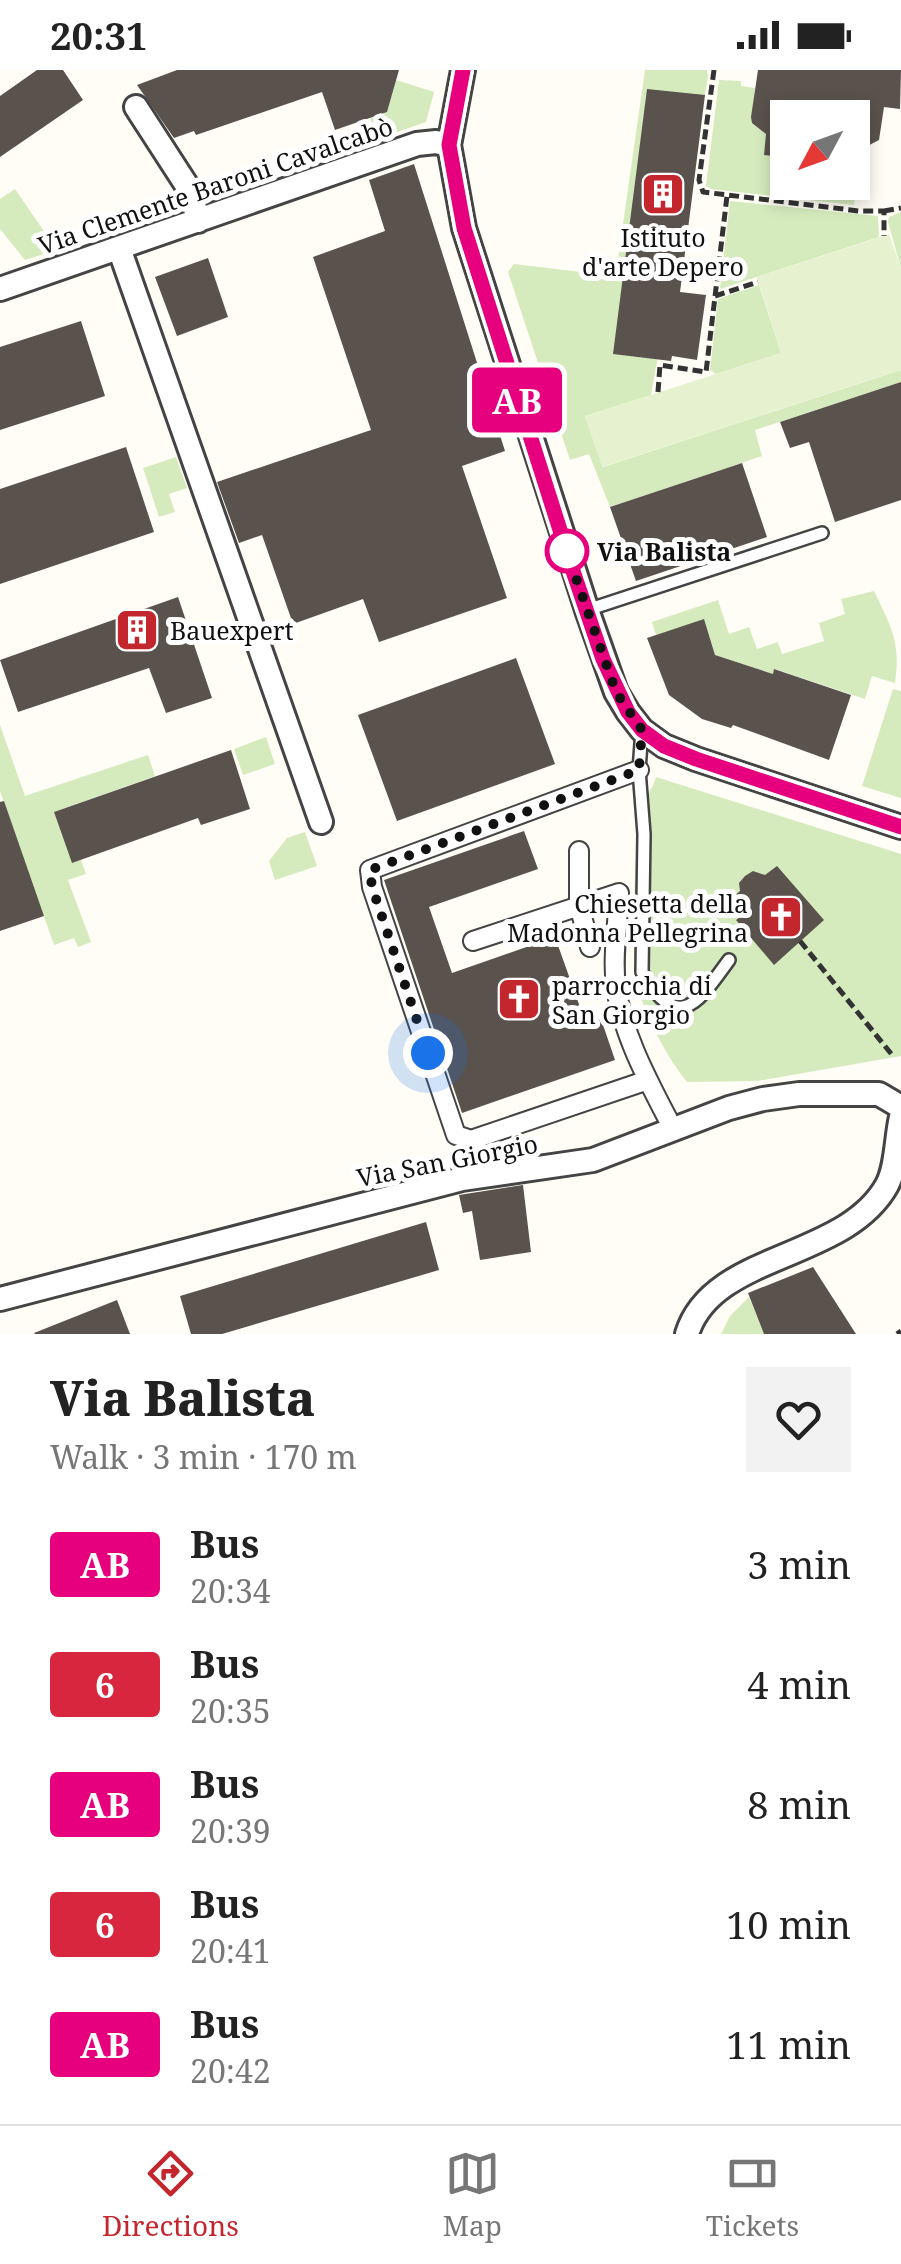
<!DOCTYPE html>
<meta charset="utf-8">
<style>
:root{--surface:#fff;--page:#f2f2f2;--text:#222;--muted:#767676;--line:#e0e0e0;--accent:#c4262e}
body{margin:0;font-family:"Noto Serif",serif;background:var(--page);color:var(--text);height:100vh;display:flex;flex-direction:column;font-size:38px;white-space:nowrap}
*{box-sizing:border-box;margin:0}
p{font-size:32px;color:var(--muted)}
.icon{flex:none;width:55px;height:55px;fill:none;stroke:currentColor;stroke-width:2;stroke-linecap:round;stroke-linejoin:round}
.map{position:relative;height:1264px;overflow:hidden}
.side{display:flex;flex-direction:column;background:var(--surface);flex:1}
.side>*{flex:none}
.badge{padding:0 20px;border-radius:8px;font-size:35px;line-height:65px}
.needle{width:65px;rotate:229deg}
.fabs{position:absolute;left:770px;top:30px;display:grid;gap:20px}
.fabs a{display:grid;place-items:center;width:100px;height:100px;border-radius:0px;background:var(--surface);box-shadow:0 5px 15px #0003;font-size:50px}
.you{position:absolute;width:50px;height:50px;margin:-25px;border:8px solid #fff;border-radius:50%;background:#1a73e8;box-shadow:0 0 0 15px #1a73e833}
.map>.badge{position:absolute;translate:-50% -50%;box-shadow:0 0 0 5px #fff}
.round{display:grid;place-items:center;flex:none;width:105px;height:105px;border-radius:0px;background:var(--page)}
.headline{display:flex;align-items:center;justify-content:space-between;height:170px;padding:0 50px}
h1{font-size:48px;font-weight:800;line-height:75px}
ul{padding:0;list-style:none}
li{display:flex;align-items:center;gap:30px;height:120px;padding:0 50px}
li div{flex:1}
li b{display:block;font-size:38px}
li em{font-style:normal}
li .badge{min-width:110px;font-weight:700;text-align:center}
.status{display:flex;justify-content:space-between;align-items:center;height:70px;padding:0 50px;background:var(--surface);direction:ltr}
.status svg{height:28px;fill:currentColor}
.tabs{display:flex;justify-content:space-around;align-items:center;height:140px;border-top:2px solid var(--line);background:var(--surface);font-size:28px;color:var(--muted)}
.tabs a{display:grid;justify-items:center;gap:5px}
.tabs .active{color:var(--accent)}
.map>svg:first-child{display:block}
</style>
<div class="status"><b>20:31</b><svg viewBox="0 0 49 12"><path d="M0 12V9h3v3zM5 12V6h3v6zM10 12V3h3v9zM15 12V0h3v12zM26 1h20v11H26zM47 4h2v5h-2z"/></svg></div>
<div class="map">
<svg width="901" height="1264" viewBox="0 0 901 1264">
<rect width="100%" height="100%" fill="#fffdf5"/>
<path fill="#d5ebbd" d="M645,0H707L708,7L651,325L585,346L603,397L901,300V312L755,360L762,386L610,437L589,384L570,390L508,202L514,194L606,205L617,196Z
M396,10L434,22L426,52L377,69L370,48L387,42Z
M719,10L741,11V16L755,18L752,53L767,60L764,85L787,88L788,112H852L853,96L859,97L854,135L711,119L706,116Z
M15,119L57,180L25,190L0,159V129Z
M730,131L878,146L879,167L720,219Z
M901,142V198L888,152L889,147Z
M759,215L781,283L716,304L710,300L718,229Z
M176,387L187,418L169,424L175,442L159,447L143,398Z
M874,521C891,557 901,572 895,613L872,606L865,629L775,599L773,604L715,585L704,550L656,565L652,552L718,530L729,564L749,557L757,579L778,572L782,584L824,571L819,553L845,544L841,529Z
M893,619L901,621V728L862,716Z
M0,655L25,726L148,685L155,706L54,742L72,792L81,790L86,804L68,810L91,872L78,877L74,868L54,875L0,721Z
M266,667L275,694L243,705L234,679Z
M656,707L901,784V986L757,1011L687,1012C666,986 643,943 636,910C631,888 635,753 643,734C647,724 653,718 656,707Z
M305,762L317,796L275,810L269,791L287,768Z
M749,1227L764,1264H721L730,1246Z"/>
<path fill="#e6f2cf" d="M889,164L901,198V300L602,397L585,346L781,283L757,207Z"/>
<path fill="#5a524d" d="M37,0H63L83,30L0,87V26Z
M177,0H399L387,42L335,60L322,22L196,65L194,61L174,68L137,15Z
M758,0H901L900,39L884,37L879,70L852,84V48H788V88L764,85L766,64L752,53L751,47Z
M647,19L705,25L680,222L706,225L697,290L672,286L671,291L613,284Z
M414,94L505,381L462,396L507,528L379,572L363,529L293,554L262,465L239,473L217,412L371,360L313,187L385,161L369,110Z
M208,188L228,247L177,266L155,207Z
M81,251L105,326L0,360V277Z
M901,312V430L835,452L809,372L790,378L780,352Z
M126,377L154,462L0,514V419Z
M742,393L767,467L636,511L610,437Z
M178,527L212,628L166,643L149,598L18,642L0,590Z
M704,549L715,585L773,604L774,599L851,625L829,690L733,655L731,658L702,649L669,625L647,568Z
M516,588L555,694L397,751L358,645Z
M231,680L250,739L201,755L198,748L72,793L54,742Z
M4,731L44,846L0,861V732Z
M524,761L538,799L429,837L452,903L555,867L586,954L601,949L615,990L462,1043L384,810Z
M777,796L824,850L774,895L736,850L744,844L732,828L740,821L739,813L745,806L753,801L765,805Z
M523,1115L531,1182L480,1190L472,1141L463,1143L459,1125Z
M426,1152L439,1200L222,1264H191L180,1226Z
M813,1197L856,1264H764L748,1223Z
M117,1230L130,1264H35L34,1263Z"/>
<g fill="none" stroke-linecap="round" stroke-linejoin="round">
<g stroke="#444" stroke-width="16">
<path id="service" d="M587,540L822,463
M642,660L639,700L644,764L642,902C679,966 699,931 729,890"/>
</g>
<g stroke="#444" stroke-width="22">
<path id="pedestrian" d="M639,700L370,800L372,817L456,1065L471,1070L648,1010
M579,781V835L590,877
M473,871L619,823C618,853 612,887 616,917C623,967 651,1016 674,1061"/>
</g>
<g stroke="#444" stroke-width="28">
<path id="minor" d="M463,0L449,75L464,158L587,540L616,622L628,642L642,660L664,676L696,689L901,757
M136,37L191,122L198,151
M119,178L321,752
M0,219L417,74L436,72L449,75
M0,1229L462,1109L593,1090L729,1038L763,1029L799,1024H879L901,1037
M687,1264C712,1182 845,1191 887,1115C897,1096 896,1068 901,1047"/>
</g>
<path stroke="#333" stroke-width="5" stroke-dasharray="10 5" stroke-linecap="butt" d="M714,0L699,110L703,122L859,141H884V166
M884,141L901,138
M715,226L758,212
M658,322L660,295L706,302L727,126
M800,871L893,986
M897,1264L901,1261"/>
<use href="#service" stroke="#fff" stroke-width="11"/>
<use href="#pedestrian" stroke="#fff" stroke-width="18"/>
<use href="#minor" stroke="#fff" stroke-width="22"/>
</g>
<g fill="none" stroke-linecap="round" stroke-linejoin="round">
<g stroke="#fff" stroke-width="22">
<path id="line" d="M463,0L449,75L464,158L574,504L603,589L628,642L642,660L664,676L696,689L901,757"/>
</g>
<use href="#line" stroke="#e6007e" stroke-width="15"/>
<path stroke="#111" stroke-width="10" stroke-dasharray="0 18" d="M428,983L372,817L370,800L639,700L642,660L616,622L562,468L567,481"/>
</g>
<defs>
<g id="building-square" transform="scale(2.25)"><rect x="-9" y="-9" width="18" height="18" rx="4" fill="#c4262e" stroke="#fff"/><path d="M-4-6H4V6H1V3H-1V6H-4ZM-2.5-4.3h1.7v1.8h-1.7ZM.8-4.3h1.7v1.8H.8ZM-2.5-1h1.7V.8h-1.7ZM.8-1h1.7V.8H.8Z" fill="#fff"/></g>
<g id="church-square" transform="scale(2.25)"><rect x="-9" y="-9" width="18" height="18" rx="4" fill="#c4262e" stroke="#fff"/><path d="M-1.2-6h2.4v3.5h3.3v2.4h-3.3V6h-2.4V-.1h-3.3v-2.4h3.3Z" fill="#fff"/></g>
</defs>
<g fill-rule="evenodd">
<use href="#building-square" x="663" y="124"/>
<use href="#building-square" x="137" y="560"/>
<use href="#church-square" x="781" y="847"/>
<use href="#church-square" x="519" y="929"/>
</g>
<circle fill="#fff" stroke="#e6007e" stroke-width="5" cx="567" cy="481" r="20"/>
<g text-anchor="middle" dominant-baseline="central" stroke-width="10" stroke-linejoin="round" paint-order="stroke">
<g font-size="25" fill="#111" stroke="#fff">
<text transform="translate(215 115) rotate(-19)">Via Clemente Baroni Cavalcabò</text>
<text transform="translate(447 1090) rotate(-11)">Via San Giorgio</text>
</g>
<g font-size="25" fill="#111" stroke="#fff" text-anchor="start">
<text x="663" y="167" text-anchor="middle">Istituto<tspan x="663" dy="29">d'arte Depero</tspan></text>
<text x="170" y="560">Bauexpert</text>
<text x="748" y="833" text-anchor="end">Chiesetta della<tspan x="748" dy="29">Madonna Pellegrina</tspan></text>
<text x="552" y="915">parrocchia di<tspan x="552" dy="29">San Giorgio</tspan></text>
</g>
<g font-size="25" font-weight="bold" fill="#111" stroke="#fff" text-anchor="start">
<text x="597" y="481">Via Balista</text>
</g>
</g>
</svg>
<div class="fabs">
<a><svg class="needle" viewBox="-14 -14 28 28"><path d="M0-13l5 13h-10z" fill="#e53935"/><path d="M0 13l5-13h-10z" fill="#767676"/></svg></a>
</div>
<div class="you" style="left:428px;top:983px"></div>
<b class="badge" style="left:517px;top:330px;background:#e6007e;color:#fff">AB</b>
</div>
<section class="side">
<div class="headline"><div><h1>Via Balista</h1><p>Walk · 3 min · 170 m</p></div><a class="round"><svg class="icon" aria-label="heart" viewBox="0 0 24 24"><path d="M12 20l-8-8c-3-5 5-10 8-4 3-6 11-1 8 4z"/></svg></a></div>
<ul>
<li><span class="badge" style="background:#e6007e;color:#fff">AB</span><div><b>Bus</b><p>20:34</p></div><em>3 min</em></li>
<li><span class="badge" style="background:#d7263d;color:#fff">6</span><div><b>Bus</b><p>20:35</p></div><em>4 min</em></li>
<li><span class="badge" style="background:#e6007e;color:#fff">AB</span><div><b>Bus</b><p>20:39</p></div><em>8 min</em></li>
<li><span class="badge" style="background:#d7263d;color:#fff">6</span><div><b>Bus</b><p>20:41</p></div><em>10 min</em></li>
<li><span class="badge" style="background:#e6007e;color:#fff">AB</span><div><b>Bus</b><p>20:42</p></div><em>11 min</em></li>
</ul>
</section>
<nav class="tabs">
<a class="active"><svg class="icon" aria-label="directions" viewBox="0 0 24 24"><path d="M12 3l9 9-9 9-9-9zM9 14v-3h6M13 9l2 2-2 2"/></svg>Directions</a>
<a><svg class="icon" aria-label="map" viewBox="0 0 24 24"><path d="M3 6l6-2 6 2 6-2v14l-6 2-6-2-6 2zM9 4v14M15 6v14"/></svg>Map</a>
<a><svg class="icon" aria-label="tickets" viewBox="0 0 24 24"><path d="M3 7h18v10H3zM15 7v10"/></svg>Tickets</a>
</nav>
